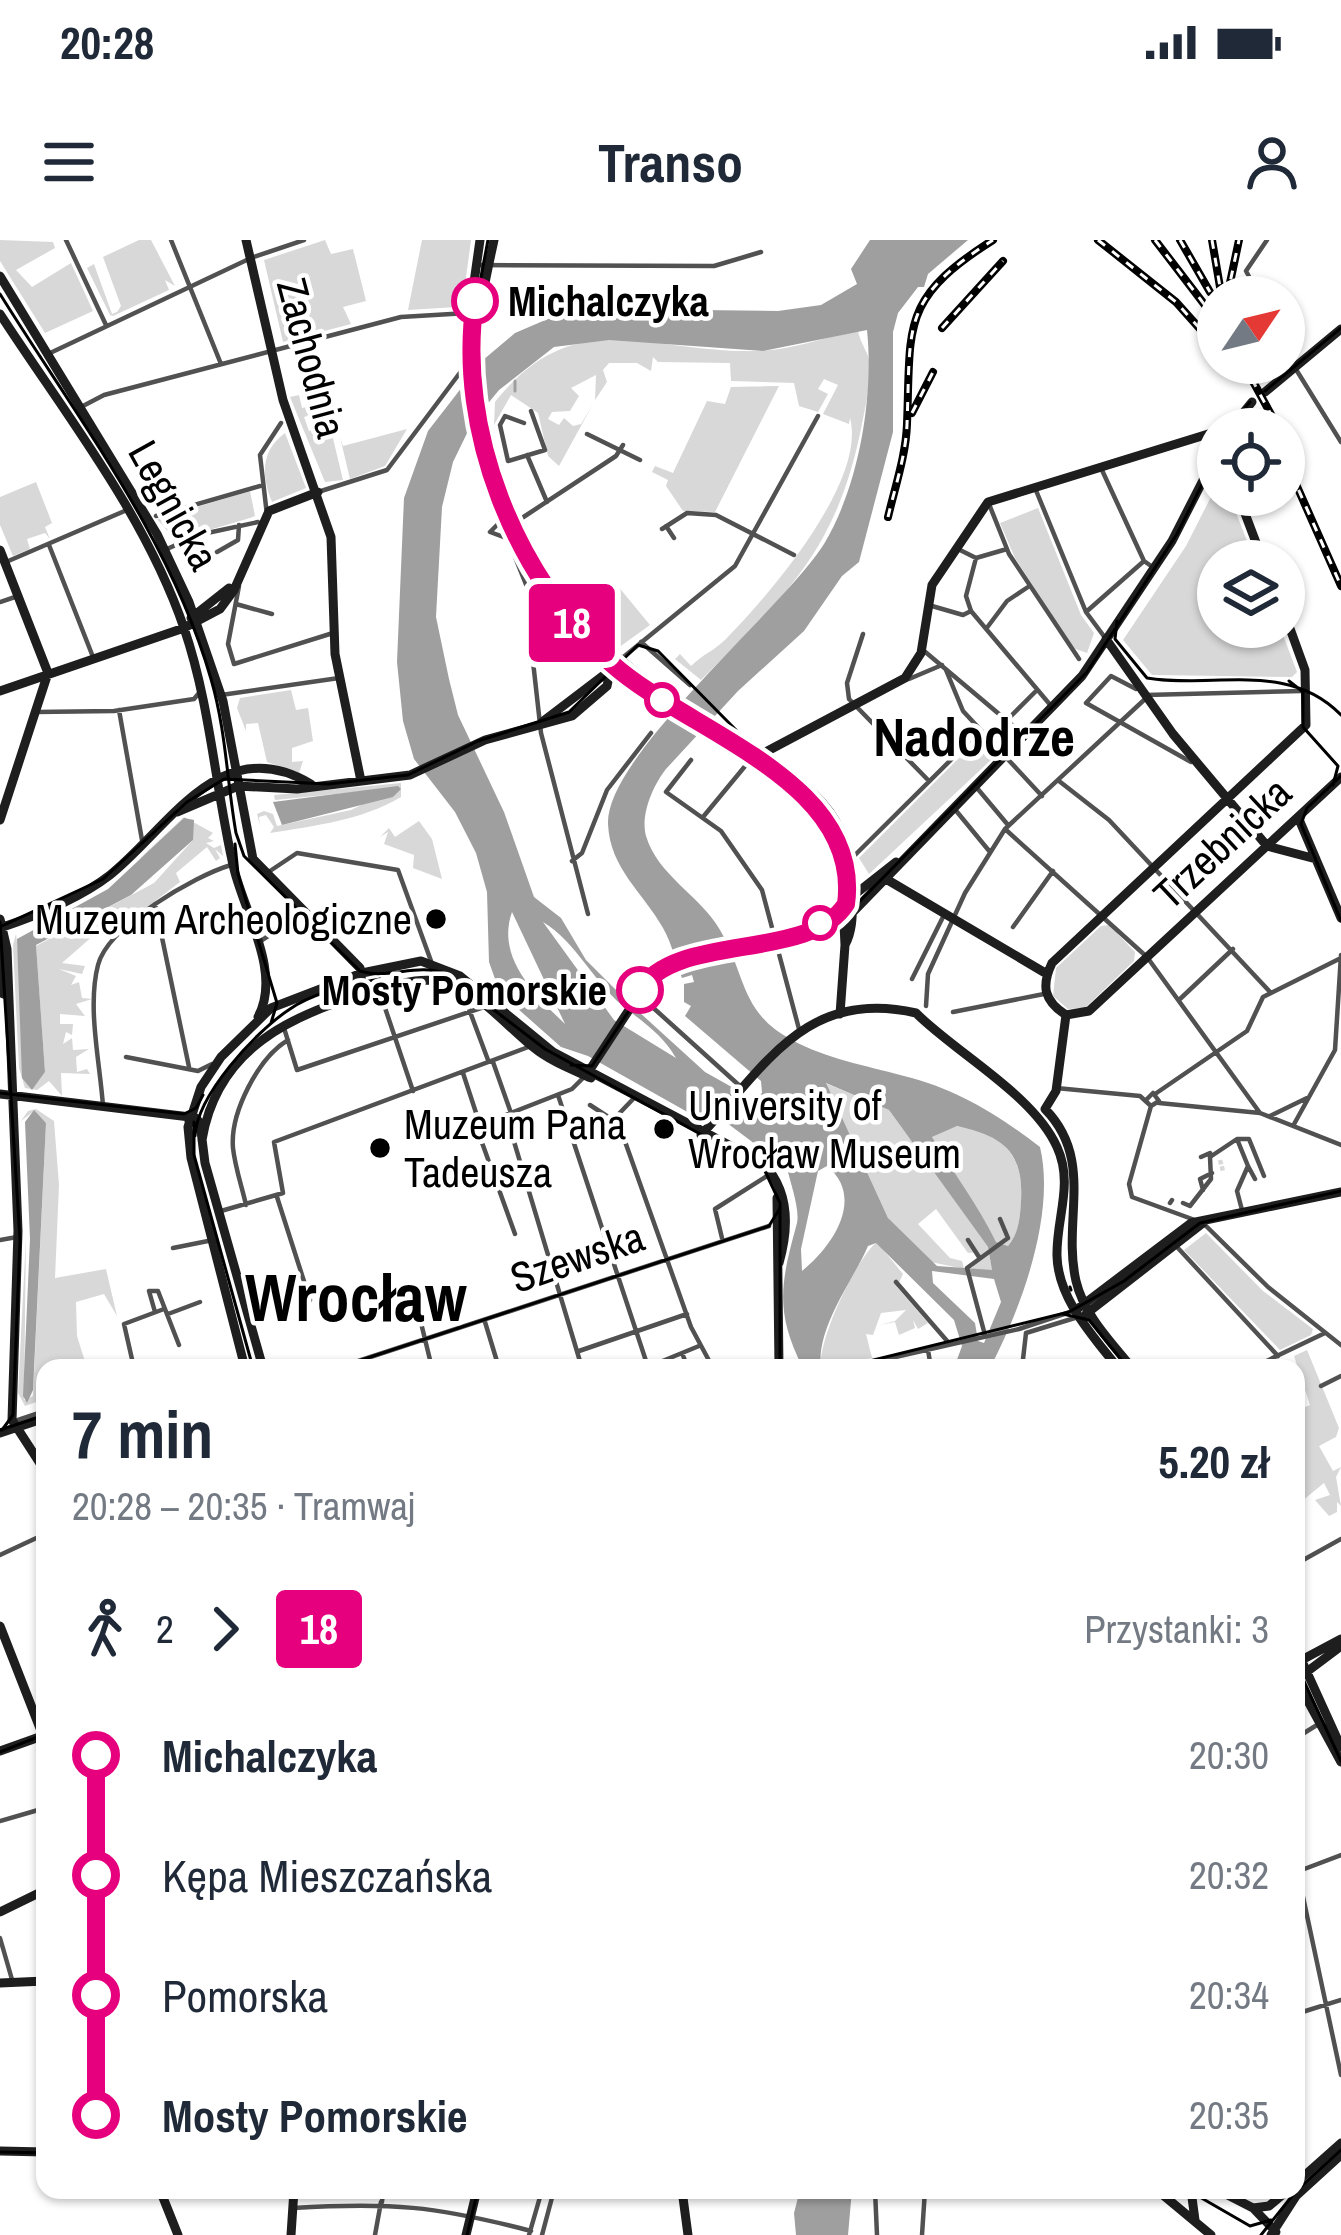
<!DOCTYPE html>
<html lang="pl">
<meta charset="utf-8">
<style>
:root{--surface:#fff;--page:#f2f2f3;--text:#1f2937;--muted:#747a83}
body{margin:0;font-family:"Archivo Narrow",sans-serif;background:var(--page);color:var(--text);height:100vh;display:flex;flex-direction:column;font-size:45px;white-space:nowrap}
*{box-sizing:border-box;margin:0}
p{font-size:39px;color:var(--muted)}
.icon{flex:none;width:66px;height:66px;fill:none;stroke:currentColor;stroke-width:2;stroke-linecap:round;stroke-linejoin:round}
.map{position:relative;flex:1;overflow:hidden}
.panel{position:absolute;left:36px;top:1119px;width:1269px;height:840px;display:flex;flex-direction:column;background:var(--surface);border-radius:24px;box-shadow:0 3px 9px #0004}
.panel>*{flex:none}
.badge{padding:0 24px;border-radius:9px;font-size:42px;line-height:78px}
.needle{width:78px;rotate:55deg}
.controls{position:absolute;left:1197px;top:36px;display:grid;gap:24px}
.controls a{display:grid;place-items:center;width:108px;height:108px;border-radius:50%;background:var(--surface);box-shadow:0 3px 9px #0004;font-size:60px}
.map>.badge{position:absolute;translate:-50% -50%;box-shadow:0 0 0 6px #fff}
.legs{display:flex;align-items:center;gap:18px;height:132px;padding:0 36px;font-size:39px}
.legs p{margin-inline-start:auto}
.head{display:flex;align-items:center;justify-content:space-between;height:204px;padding:0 36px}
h1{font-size:66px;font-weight:700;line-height:90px}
ul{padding:0 36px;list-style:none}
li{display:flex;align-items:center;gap:42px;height:120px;font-size:45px}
li i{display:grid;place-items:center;width:18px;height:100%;margin:0 15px;background:currentColor}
li i::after{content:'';width:30px;height:30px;margin:-15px;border:9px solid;border-radius:50%;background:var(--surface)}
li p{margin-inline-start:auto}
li:first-child i{background:linear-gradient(#0000 50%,currentColor 0)}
li:last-child i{background:linear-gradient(currentColor 50%,#0000 0)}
.status{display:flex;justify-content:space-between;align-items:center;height:84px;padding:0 60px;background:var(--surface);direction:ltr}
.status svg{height:33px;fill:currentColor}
header{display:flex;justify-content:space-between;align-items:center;height:156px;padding:0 36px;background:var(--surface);font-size:54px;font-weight:700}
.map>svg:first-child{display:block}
</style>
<div class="status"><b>20:28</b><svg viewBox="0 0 49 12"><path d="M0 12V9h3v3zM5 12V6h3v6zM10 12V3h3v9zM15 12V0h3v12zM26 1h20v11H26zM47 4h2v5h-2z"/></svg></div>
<header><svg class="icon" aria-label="menu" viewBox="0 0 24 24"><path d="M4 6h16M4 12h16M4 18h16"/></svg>Transo<svg class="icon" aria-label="person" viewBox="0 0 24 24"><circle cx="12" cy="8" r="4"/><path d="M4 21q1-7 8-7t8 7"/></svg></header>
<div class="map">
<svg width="1341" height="1995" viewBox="0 0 1341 1995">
<rect width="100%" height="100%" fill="#fff"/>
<path fill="#d8d8d8" d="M0,0L53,2L55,8L16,30L32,47L71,23L93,71L45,93L0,21Z
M139,0H151L175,46L165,40L169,50L113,76L110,75L87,28L94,24L112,74L117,72L121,66L103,17Z
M325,0L331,14L353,9L366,61L343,67L351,84L283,102L264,20Z
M422,0H471L463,60L457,67L408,70Z
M858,91C860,101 865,108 868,116C873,137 865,168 861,189C836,311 786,355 701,440L675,419L680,414L691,426C703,414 714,411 726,399C768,356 867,242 850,178L849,184L823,174L838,145L824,139L818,149L828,154L818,172L799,166L794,143L731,141L730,123L658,122L653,117L651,131L637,123H609L603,130L607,142L595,160L596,135L571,148L579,156L570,171L552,172L548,179L559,185L564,178L573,186L581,184L593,164L559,226L548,216L538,173L511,155L494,185L495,162C575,61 649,114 758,111C793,110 824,97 858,91Z
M779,146L715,272L683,271L666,246L668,240L652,232L655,226L673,233L707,161L725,164L731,147Z
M299,155L302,168L310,166L314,174L304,177L309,191L330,186L343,240L325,242L290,157Z
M407,189L385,226L350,239L340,197L343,206Z
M285,193L306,248L272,262C261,236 261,210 285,193Z
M36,242L52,283L45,287L50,299L45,293L27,299L30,309L13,316L0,285V257Z
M1218,243V255H1229L1255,321H1218V387H1280L1297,432L1292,437L1152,435L1123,400L1186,306Z
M250,251L255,276L250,278L175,300L157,279Z
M1038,268L1081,375L1094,393L1087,413L1073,408L1015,318L1000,283Z
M617,345L650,385L618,408L604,400L575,353L587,365Z
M291,450L296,470L308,468L313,501L292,508V522L303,521L299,533L267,522L258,483L246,484V491L237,468L240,458Z
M980,497L994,514L992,519L869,634L859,618Z
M401,543V557C363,580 313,586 270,593L274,587L266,575L259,577L260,586L257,574L264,571L273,574L277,586L351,570L396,548L275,560L274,555Z
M184,577L213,593L208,598L214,601L206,603L214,608L221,605L223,616L215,609L220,618L216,621L207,607L176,633L180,642L129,681L124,677L102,688L62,723L85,726L82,734L59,729L76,736L71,745L79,742L82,758L92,759L76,764L85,776L60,774V784H73L72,795L66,792L63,804L72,798L73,810L89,809L76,817L77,832L87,829L90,834L61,833L62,856L49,841L37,850L25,848L19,828L13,705L16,694L34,847L45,832L36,706L154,643L193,600L189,582L137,621Z
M419,581L432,599L442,639L413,628L414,615L384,604L388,592L380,597L389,588L395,597Z
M1109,685L1135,712L1134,721L1085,768L1068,769L1053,756L1056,728L1101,686Z
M825,843L889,870L988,1007L992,1030H970L981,1018L977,1012L968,1013L936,969L918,984L950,1018L962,1021L964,1029L931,1022L889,980Z
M36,869L54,881L59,945L55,1038L106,1029L117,1076L104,1054L76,1062L77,1096L87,1128H45V1159L25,1166L18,1153L26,997L24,1160L33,1156L46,883L34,871L21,881L28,871Z
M956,886C1001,895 1024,911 1021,961C1020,977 1019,993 1008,1006L996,1002L932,897Z
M1206,993L1263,1051L1313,1089L1311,1095L1280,1110L1184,1010Z
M877,1002L903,1034L897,1047L928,1083L918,1089L913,1080L915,1088L899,1095L895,1082L879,1085L895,1081L906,1070L881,1073L873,1095L866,1094L872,1118L821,1128C817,1100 858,1016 877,1002Z
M1307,1110L1339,1188L1336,1197L1319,1206L1333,1231L1341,1227L1336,1237L1341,1266L1337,1262V1272L1329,1276L1315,1260L1330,1255L1324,1243L1302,1261L1296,1250L1303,1243L1296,1231V1171L1310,1165L1294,1116Z"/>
<path fill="#9f9f9f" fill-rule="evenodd" d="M870,0H968L928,34L924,47H918L898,73L893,92V192L859,322L842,336L804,391L738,451L666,529C654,544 640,574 646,596C658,636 700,655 720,690C746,734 740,773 792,800C827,819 864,825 904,836C955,848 1000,876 1040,907C1056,974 1021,1069 990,1128H954L962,1106L954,1080L876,1003L868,1006C853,1041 816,1087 821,1128H803C774,1071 781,1042 797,983C800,969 790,942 787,928L723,880L691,874L588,816L561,807L500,753L489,722L487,652L476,613L455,572L414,519L403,481L397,422L403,281L404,258L428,191L483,120L515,93L550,78L607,69L778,71L821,65L857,44L851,29ZM867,90C874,157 859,246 824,304C783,369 605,516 608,584C610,629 643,652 663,688C672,703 676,724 682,738L692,735L694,742L684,744V762L691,766L685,776L761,841L762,853L753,859L705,832L627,761L586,720L561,678L534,657L504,572L458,475L449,439L436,377L442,267L453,222L472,183L499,150L554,107L609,100L763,111ZM512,672L565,784C534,754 496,717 512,672ZM543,682C576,702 593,741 623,766C644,783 663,795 676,818L614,780ZM826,843L889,870L988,1007L992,1030L937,1026L888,978ZM957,886C1002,896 1024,911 1021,961C1020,977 1019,993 1008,1006L996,1002C978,965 954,934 932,897ZM827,926C866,958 832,1007 802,1031L801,1009L818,931ZM932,1031L994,1039L1001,1062L984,1103L978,1101L975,1083L933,1043Z
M398,546L401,549L393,557L282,585L273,562Z
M184,578L194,580L193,600L131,655L36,705L45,832L32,850L22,838L17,699L108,649Z
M34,870L46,883L33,1150L27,1163L23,1156L30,999L25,882Z
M800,1950H852L848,1995H796L794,1973Z"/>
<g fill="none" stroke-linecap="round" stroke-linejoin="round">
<path stroke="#9f9f9f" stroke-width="3" d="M515,141V151"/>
<path stroke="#d9d9d9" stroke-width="4.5" stroke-dasharray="4.5 2" stroke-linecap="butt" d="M1220,920L1223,931"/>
<path stroke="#515151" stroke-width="4.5" d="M66,0L106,85
M171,0L221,124
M476,25L714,26L761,12
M1244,50L1249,57
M1260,57L1246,31L1267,0
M1284,110L1341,202
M48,114L251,18L304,0
M81,167L104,155L401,77L468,73
M524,183L505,176L500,185L508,221L545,210L531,171
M587,194L640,220
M527,215L547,262
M1101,228L1144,321L1154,328
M1035,248L1086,372L1106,399
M318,252L387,230L468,122
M989,264L1009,314L1079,419
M267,275L260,215L281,183
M156,276L260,246
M506,276L490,292L512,300
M522,278L616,216L623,205
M666,286L674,298
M662,289L687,273L716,275L794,315
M49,305L93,417
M956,308L976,318L1007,309
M167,309L198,295L258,282
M217,312L238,300L239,285
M515,317L527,347
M976,318L966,356L971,371L1052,467
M6,322L127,270
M538,340L529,346L526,359L541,493L588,674
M239,346L228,404L234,424L333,393
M0,362L18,356
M236,364L272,374
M932,366L963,375L971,371
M1086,372L1144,321
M986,389L1007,361L1028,347
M863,394L847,443L849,459L929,541
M641,402L690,445
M923,410L1024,495
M621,419L735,326L818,176
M946,430L963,471L1042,556
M909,439L942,425
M1136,449L1111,436L1086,463L1191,522
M221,455L339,438
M1146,455L1302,451
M119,470L142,600
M36,472L114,471L194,459L199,453
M1007,480L1037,450
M691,520L666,552L721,591L762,650L799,789
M1059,541L1109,580L1271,753
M977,548L1008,585
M953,567L990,612
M703,577L746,525
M1005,589L1147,717L1260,873
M852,618L980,491
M572,621L582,613L607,550L651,493
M270,631L297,613L398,630L431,721
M155,664L189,827
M1013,687L1053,631
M262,700L303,674
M912,739L944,675
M379,750L413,851
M463,753L488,820
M639,755L741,847
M1180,759L1233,709
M926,766L928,734L965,653L1005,589L1144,460
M953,772L1044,754
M284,788L297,830L484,767
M126,817L198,831L212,824
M493,822L511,873
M463,833L480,885
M1056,848L1140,856L1151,866L1159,861L1153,853L1146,860
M1155,854L1247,791L1263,757L1341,718
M558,855L648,1127L699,1106
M1159,863L1260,873L1341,905
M590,865L613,880L635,857
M103,866C100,823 87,767 98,725C108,686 194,636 231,625
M1151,866L1129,944L1132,957L1203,983L1268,1047L1341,1105
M506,875L582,1128
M1270,876L1307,858
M617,879L691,1087L713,1128
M476,886L515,994
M1293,886L1335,810L1341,715
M475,887L572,849L586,835
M1201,917L1210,913
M1210,917L1237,899
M1248,926L1255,939
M1203,950L1200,939L1212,933
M277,957L310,1060
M1170,963L1172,960
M1183,963L1190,966L1211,939L1210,917
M246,965C242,947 235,927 233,908C230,873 258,818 288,800
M1242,970L1237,951L1248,926L1237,899H1249L1264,936
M221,971L283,953L274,902L531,806
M722,998L715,969L767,936
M0,1000L17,997
M968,1000L979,1017
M1177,1007L1278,1116
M173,1008L208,1001
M896,1042L948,1102
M413,1050L432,1128
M149,1051H158L179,1105
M149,1051L155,1072
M168,1074L200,1062
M485,1082L499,1128
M1026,1093L1078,1077
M985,1095L967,1028L1008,998L1000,979
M928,1110L931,1128
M579,1111L687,1074
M682,1113L688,1128
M134,1128L124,1084L164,1069
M337,1128L769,986
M847,1128L1019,1089L1073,1071
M1022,1128L1026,1093
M1252,1128L1325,1093
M1321,1146L1341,1136
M12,1182L45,1171
M0,1315L45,1294
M1296,1324L1341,1299
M1296,1498L1317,1485
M0,1581L45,1568
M1296,1624L1341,1835
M1299,1631L1341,1615
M0,1698L13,1743
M1296,1774L1341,1760
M875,1950L877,1995
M382,1962L383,1950
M293,1968C390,1962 436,1966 531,1991
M375,1995L381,1962
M529,1995L542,1950
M542,1995L554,1950
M922,1995L925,1950"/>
<path stroke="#1e1e1e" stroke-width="9" d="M246,0L283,160L331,297L335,414L361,541
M480,0L466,99L482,222L552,367L622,442L797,553L821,585L851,654
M494,0C487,33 479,66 478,99C474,197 518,303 579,378C617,424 672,459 722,491C787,533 854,559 853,651C852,669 854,689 845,705
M0,36L157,294L189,362L223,461L253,619L360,728L362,744L353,757
M0,74C65,174 145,274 184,388C211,467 215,548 234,629C245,674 282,733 258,777
M1265,152L1341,89
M1230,189L1252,162
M1238,255L1263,321
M0,310L48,433
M1284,372L1305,430L1306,485L1052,723C1041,746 1044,761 1066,775L1089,771L1341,537
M191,378L229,348
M1106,399L1173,494L1267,606L1316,619
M0,451L184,388L220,369L234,350L269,271L318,252
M542,482L613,428
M760,515L905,438L921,413L932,345L988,262L1218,191
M177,572L238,546L297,549L410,535L485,500L572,476L607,446L610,431
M1298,577L1341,678
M0,580L48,433
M886,639L1047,734
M0,679L7,709L18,991L12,1180L45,1231
M0,688C36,676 79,659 110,635C170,587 220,490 311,544
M1,693L3,754
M776,701L835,670L896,622
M840,774L845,705L842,643
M589,831L644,747L660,731L818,693L852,673L1082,436L1172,301L1218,211
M0,854L190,877
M1045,869C1095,920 1062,980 1076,1041C1084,1075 1111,1102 1132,1128
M1045,869L1056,851L1066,775
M189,881L196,878L200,883L205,923L263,1128
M701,895C766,825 806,748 916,773C956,813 1034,855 1057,907C1074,944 1056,978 1057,1016C1058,1059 1093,1096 1118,1128
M202,900C217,809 291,774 371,752C398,744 426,734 453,745C483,757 508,787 533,807C550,821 571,829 591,838
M777,958L779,1128
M1076,1070L1191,983L1341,952
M1086,1074L1203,983
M245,1128L191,918L188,887L201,847L221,817L271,768L362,733L421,721L460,736L553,812L763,923C790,951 789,988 779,1023
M0,1193L45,1178
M0,1386L45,1501
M1296,1408L1341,1507
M1296,1423L1341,1399
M1296,1439L1341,1522
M1296,1440L1341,1406
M0,1511L45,1495
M0,1672L45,1650
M0,1743L45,1741
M0,1911L45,1912
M1296,1943L1341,1903
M160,1950L178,1995
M682,1950L688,1995
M1157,1950L1211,1995
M1191,1950L1195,1980
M1218,1950L1253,1968L1276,1992
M1253,1968L1269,1966L1288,1950
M291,1995L294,1950
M466,1995L477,1950
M1271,1995L1296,1956L1341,1915"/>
<path stroke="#000" stroke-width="3" d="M488,0C482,33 474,67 473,100C469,195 511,297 567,372C608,427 672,469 731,503C754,516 781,526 801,545C827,570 868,643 840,676
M0,54C77,178 170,297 211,439C226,490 227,542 236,593L244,616L360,731C389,740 417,722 447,734L545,809L764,929L780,963V1128
M1265,151L1341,88
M1228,189L1250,162
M1117,381L1115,399L1147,438C1214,449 1288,420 1341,475
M1289,441L1303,452V487L1338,526L1333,545
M1341,536L1307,568L1301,584L1341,681
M235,604L238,634L277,763L271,783
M0,682L20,1000L13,1175L2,1190
M0,687L103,639L187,562L224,539L328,544L408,535L478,501L569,472L638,405L658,411L736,490L750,513
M571,825L592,826L647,744L663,731L801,694L853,668L1087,432L1177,294L1218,213
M0,853L184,874L196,868L203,855
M194,882V915L253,1128
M195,896C197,855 256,791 290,769C314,752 351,744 380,739
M1070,1047L1071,1050
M1063,1074L1089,1080L1128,1128
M337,1128L769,986L780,968
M841,1128L1069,1072L1124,1041L1200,983L1341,951
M0,1190L45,1175
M1296,1424L1341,1521
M0,1512L45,1494
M0,1912L45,1913
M1172,1950L1198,1956L1250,1986L1271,1980
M467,1995L478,1950
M1261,1995L1296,1951L1341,1910"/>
<g stroke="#000" stroke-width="8">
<path id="rail" d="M1098,0L1176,62L1218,109
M1155,0L1214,77
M1180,0L1210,52
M1212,0L1220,47
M1227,57L1239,0
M942,88L1003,21
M1243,123L1279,189
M912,173L933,132
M1284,217L1341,346
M888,277C895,247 906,215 907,184C911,85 900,59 993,0"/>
</g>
<use href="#rail" stroke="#fff" stroke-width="3" stroke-dasharray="9" stroke-linecap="butt"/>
</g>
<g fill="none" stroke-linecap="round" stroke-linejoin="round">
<g stroke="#fff" stroke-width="27">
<path id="line-1" d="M475,61C456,189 515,337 611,423C686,491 863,540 846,664C809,722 676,692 640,750"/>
</g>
<use href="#line-1" stroke="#e6007e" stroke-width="18"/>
</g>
<g fill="#fff" stroke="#e6007e" stroke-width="6">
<circle cx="475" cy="61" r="21"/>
<circle cx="662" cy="460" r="15"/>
<circle cx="820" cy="683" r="15"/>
<circle cx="640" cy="750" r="21"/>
</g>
<g fill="#000" stroke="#fff" stroke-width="4.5">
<circle cx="436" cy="679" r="12"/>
<circle cx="664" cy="889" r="12"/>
<circle cx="380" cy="908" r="12"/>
</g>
<g text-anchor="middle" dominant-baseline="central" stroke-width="9" stroke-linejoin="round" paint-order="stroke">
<g font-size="42" font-weight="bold" fill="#000" stroke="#fff" text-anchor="start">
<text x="508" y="61">Michalczyka</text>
<text x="607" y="750" text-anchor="end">Mosty Pomorskie</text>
</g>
<g font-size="42" fill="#000" stroke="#fff">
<text transform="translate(312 118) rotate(75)">Zachodnia</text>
<text transform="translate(174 265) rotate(61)">Legnicka</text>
<text transform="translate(1222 603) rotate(-43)">Trzebnicka</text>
<text transform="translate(577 1017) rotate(-19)">Szewska</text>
</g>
<g font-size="42" fill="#000" stroke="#fff" text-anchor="start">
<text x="412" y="679" text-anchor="end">Muzeum Archeologiczne</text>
<text x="688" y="865">University of<tspan x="688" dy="48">Wrocław Museum</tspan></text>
<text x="404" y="884">Muzeum Pana<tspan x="404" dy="48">Tadeusza</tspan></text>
</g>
<g font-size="54" font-weight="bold" fill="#000" stroke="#fff">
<text x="974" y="496">Nadodrze</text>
</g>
<g font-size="66" font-weight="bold" fill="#000" stroke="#fff">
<text x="356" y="1057">Wrocław</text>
</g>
</g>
</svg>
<div class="controls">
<a><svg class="needle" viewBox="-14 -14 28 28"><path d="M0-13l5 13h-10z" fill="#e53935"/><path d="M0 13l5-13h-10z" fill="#747a83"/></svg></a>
<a><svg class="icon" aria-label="locate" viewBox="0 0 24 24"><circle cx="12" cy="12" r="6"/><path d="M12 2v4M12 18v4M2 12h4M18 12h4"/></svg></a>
<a><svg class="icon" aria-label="layers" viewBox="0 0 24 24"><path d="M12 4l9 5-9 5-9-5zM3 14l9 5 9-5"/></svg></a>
</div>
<b class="badge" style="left:572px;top:383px;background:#e6007e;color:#fff">18</b>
<section class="panel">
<div class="head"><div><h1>7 min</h1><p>20:28 – 20:35 · Tramwaj</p></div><b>5.20 zł</b></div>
<div class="legs"><svg class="icon" aria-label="walk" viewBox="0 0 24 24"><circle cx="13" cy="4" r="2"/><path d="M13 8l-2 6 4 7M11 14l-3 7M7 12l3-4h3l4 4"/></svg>2<svg class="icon" aria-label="forward" viewBox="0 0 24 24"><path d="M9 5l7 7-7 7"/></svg><b class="badge" style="background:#e6007e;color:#fff">18</b><p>Przystanki: 3</p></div>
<ul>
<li><i style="color:#e6007e"></i><b>Michalczyka</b><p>20:30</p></li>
<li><i style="color:#e6007e"></i><span>Kępa Mieszczańska</span><p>20:32</p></li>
<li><i style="color:#e6007e"></i><span>Pomorska</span><p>20:34</p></li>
<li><i style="color:#e6007e"></i><b>Mosty Pomorskie</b><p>20:35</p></li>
</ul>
</section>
</div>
